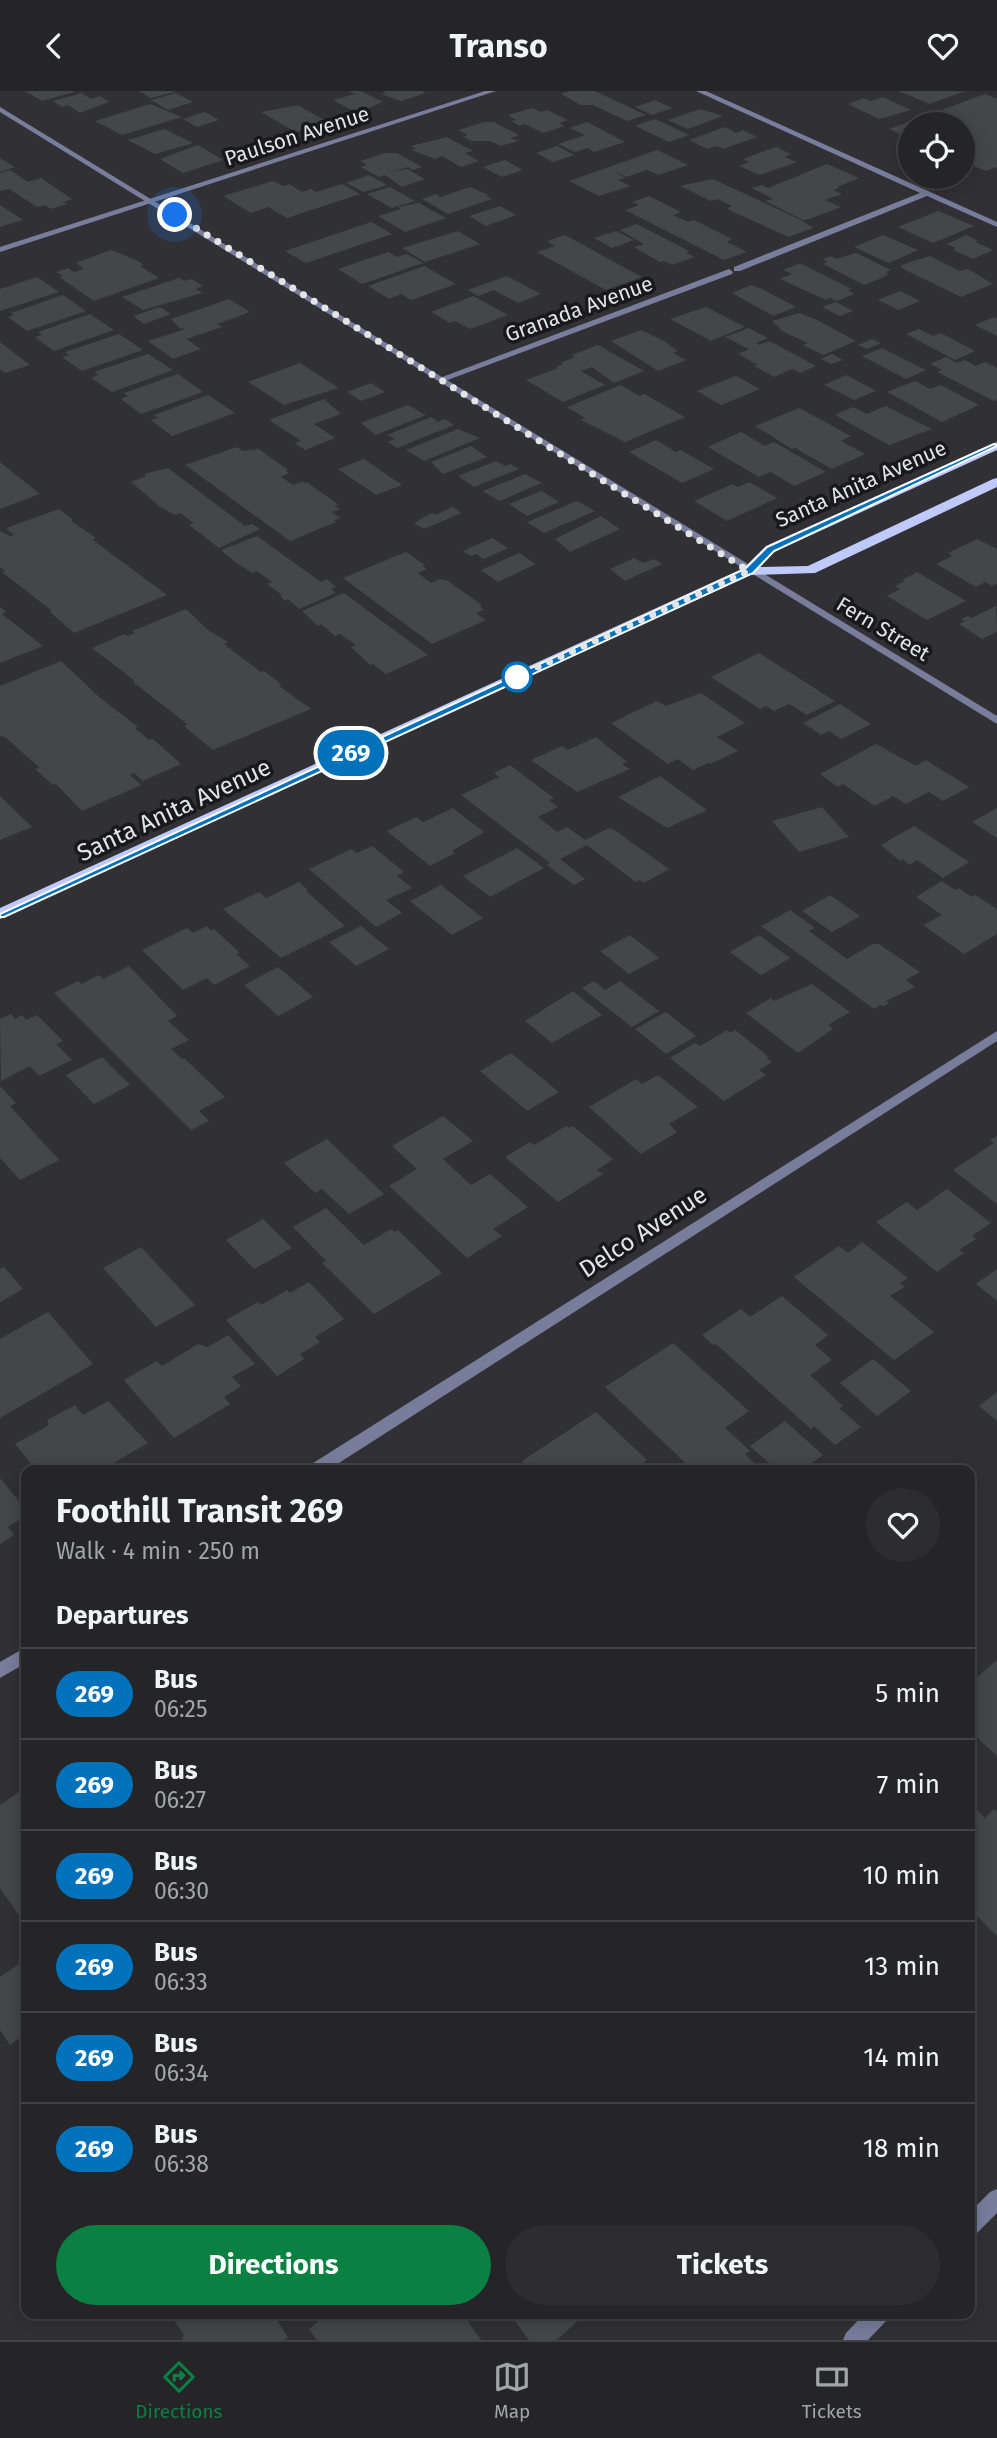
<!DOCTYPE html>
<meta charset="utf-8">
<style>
:root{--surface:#252528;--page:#2d2d30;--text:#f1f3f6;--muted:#a3a5a8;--line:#424245;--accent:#0b8043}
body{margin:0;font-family:"Fira Sans",sans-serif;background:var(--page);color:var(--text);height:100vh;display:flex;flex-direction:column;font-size:26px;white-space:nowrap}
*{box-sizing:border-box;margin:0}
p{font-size:23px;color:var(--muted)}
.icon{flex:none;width:38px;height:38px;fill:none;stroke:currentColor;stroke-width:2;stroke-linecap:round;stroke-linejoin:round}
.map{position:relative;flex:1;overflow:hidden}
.details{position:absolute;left:21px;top:1374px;width:954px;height:854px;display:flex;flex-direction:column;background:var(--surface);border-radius:14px;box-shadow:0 4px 18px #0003,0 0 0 2px var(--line)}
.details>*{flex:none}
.badge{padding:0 14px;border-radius:23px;font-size:24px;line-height:46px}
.tools{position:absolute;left:898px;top:21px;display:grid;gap:14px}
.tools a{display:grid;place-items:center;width:77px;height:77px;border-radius:50%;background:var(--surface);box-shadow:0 4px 18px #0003,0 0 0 2px var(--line);font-size:35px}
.you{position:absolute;width:35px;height:35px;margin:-18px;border:5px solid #fff;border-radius:50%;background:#1a73e8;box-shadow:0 0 0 10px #1a73e833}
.map>.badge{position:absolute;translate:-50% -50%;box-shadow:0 0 0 4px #fff}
h2{padding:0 35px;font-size:26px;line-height:63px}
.round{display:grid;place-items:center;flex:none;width:74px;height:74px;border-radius:37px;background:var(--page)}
.summary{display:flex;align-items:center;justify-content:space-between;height:119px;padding:0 35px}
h1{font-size:33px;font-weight:700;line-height:52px}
.primary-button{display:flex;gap:14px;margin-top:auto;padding:14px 35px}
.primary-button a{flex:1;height:80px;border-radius:42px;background:var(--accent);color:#fff;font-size:28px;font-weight:700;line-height:80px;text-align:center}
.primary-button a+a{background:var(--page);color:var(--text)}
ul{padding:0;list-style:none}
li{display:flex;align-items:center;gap:21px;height:91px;padding:0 35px;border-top:2px solid var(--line)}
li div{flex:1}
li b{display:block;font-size:26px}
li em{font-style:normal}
li .badge{min-width:77px;font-weight:700;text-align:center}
header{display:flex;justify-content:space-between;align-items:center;height:91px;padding:0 35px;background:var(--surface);font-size:32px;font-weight:700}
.tabs{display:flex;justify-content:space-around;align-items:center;height:98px;border-top:2px solid var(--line);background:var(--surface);font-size:19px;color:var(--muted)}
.tabs a{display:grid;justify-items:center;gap:4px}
.tabs .current{color:var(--accent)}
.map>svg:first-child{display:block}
</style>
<header><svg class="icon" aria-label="back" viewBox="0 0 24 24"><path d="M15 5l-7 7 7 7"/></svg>Transo<svg class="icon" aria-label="heart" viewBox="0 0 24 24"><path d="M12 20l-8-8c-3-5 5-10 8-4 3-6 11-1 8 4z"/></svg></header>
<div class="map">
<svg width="997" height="2249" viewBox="0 0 997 2249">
<rect width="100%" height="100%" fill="#313135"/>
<path fill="#45464a" d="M25,0H73L74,1L42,10Z
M138,0H174V1L151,7Z
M349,0H361L383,11L357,22L333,9L355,3Z
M383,0H422L426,2L401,10L381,3L386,2Z
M570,0H595L646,24L627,30L593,14H581L561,3Z
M898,0H965L930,13Z
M82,2L91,8L100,5L109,11L80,22L68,14L62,16L53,10Z
M176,2L193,11L168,19L151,9Z
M985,3L997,8V76L986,80L962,70V33H910V47L889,38Z
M883,6L911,19L879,28L848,13L864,7L871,10Z
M655,9L672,17L652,24L635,16Z
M150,13L182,26L122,44L95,30Z
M293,15H299L333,34L311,41L305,38L296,41L261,21Z
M532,17L541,21L547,19L568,29L559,32L565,35L543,42L525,33L520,35L511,30L516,29L508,24Z
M700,18L723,25L688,38L668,29Z
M205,21L219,29L197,36L183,28Z
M655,28L689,44L669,51L635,35Z
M484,31H494L519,44L511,47L518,50L501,55L490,50H472L463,46L467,44L459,39Z
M587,31L625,51L594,61L588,57L575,61L558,53L585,44L570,37Z
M725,36L736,42L743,39L757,46L723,58L717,55L707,58L689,49Z
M164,38L193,52L155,63L128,49Z
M447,46L473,60L465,62L479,70L461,76L442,65L435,68L411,59L416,58L411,55Z
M261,50L276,59L254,66L238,57Z
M198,54L223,69L183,82L160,68Z
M557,55L574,64L553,71L536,62Z
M776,56L791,63L785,66L797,71L760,84L739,75L749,71L743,68Z
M657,59L688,74L658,84L647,79L626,86L612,78L625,87L618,89L630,95L599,105L569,90Z
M386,62H397L422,76L413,79L408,76L392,81L407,78L425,88L402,96L385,84L379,86L361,76L367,74L360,70Z
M0,67L15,76L0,81Z
M505,69L523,79L502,86L483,76Z
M827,73L859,87L837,96L839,97L833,99L842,103L825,109L841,116L809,128L803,129L765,110L773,108L752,97L762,94L768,97Z
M10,79L28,91L41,87L72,108L63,111L67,113L51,118L45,114L37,116L9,98L0,100V82Z
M369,84L387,94L364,101L346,92Z
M713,88L801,129L813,137L789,146L733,121L727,117L732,115L718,108L711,110L680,95Z
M273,90L283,95L289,93L302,101L311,98L316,101L342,93L360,103L287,127L268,116L251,122L223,105Z
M390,96L415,110L392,117L367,103Z
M470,96L489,104L486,105L492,108L448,123L422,108L436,103L440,106Z
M649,105L681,121L673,124L688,131L694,129L732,148L727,151L747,161L724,169L625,119L639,114L632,111Z
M419,112L446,127L405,141L378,125L401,118L398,116Z
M0,114L23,129L0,136Z
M500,115L516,124L486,135L469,125Z
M938,120L974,135L933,152L898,136Z
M371,131L392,143L306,172L285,160Z
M637,133L689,160L686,162L695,166L672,174L664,170L660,171L634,156L644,153L620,139Z
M458,140L480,153L425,171L402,157Z
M616,140L634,149L612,157L594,147Z
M565,144L642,186L606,199L537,161L555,155L547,150Z
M883,144L918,159L889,172L854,156Z
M966,144L978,150L975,151L993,159L973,168L953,159L956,157L947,153Z
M111,159L138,170L144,174L140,175L159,187L94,210L59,186L63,185L56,181L68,177L74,181L84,178L76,172Z
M388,161L397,166L407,163L423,172L362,193L338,178Z
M856,162L891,179L886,181L888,183L884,186L864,194L823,173L828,171L823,168L831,165L836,168Z
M930,165L960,180L968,178L993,193L961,206L901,177L903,176L900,175L910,171Z
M800,172L852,198L848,199L854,203L837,210L830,207L826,209L780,188L792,183L783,179Z
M424,175L456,193L411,209L401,203L389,208L368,195Z
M507,185L541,203L518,212L494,199L478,205L468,199Z
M37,186L59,201L0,220V198Z
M179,187L184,190L192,188L203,195L196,198L202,202L143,219L122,206Z
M751,194L762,198L796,216L773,225L732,202Z
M900,200L920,210L898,219L878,209Z
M63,204L86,220L27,240L8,226L14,224L11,222Z
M473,205L508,224L470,238L455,230L450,232L431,221Z
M229,208L250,221L217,233L222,236L186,248L201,258L173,268L148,250L186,238L179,237L171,228Z
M836,211L853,220L840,225L822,216Z
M160,216L171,223L144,233L133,225Z
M706,216L745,236L711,250L670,228Z
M799,222L815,228L856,250L823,264L803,254L808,252L782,240L772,230Z
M90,223L114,239L54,260L35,246L42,244L38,241Z
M994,226L997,227V245L975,234Z
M749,237L768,247L756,252L759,254L769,250L816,275L800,282L792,278L774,286L754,275L758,274L738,263L749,258L725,246Z
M919,238L933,245L941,242L975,260L955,269L906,243Z
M641,239L664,250L678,260L673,262L686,269L658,280L611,250Z
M119,243L143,259L82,280L62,266L69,264L65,261Z
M872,248L881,252L867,258L858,254Z
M0,251L30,274L5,282L0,278Z
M598,254L644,280L614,292L592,276L581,280L605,294L563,311L526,289L558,277L556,276L563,273L561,272L575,266L572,264Z
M882,257L926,279L906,288L862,265Z
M148,263L173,279L112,301L91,287L98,284L94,281Z
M832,263L843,269L831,273L821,268Z
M946,266L957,272L965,269L976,275L985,271L997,277V308L994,310L937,281L942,279L930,273Z
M300,272L339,297L284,314L248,291Z
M178,283L203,301L141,323L121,308L128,305L124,302Z
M846,284L876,300L854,309L824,294Z
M736,285L760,298L721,314L697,300Z
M915,290L930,298L941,294L979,314L942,331L887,301Z
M371,292L385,301L361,310L347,301Z
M621,294L639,305L644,303L685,326L625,351L581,329L585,327L567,316Z
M208,304L235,322L172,345L151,329L158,327L154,324Z
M324,308L341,323L314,333L335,347L305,359L295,352L301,350L269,329Z
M408,314L426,324L376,344L361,332Z
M886,315L932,338L889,354L835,324L853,316L867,323Z
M799,317L851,345L841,350L865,363L832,378L795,357L792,358L755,335Z
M431,326L438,331L445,328L454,334L397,357L388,351L395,348L387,344Z
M458,338L480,347L424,370L406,359Z
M741,341L765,355L774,351L826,381L794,395L771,381L759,386L708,356Z
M656,349L676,361L681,359L714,378L682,392L629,361Z
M471,355L487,366L443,383L431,371Z
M237,356L243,360L259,358L288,379L286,380L289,382L281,386L293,394L302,391L308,392L339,414L335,415L340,418L332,421L340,427L334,429L336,431L290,450L185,374Z
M364,368L402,394L376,404L338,378Z
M496,370L505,375L511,373L519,378L474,396L458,385Z
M0,371L40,403L0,418Z
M168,377L245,435L252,433L260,438L219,457L189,434L194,432L180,422L175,424L159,415L131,391L146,385L144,383Z
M525,383L542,392L499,410L483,400Z
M749,391L777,407L727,430L694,410L733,393L738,396Z
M542,400L559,411L527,425L509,413Z
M577,410L595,420L544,442L527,431Z
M453,416L461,422L424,438L414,432L432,422L435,424Z
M59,418L73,429L71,430L96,447L93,449L167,504L74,542L50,521L52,520L2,481L5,480L0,476V440L10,445L14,444L6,437Z
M601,425L620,438L570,461L555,448Z
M257,445L321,491L327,488L336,496L331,498L336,502L299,518L288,508L285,510L280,505L282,504L267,493L272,491L257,480L253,482L236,472L221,459Z
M492,447L508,457L484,468L476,463L471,465L463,460Z
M977,448L997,458V493L992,495L985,491L976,496L936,473L952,465L948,462Z
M406,461L425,474L422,475L427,478L418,482L431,492L440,488L448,490L482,514L480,516L484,519L476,522L486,529L432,553L343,487Z
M519,462L536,473L498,491L481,479Z
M634,467L643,472L654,468L662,473L625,490L610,478Z
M917,481L966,510L927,529L887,505L900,498L895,495L905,490L902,489Z
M344,502L428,564L386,583L373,573L370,574L351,556L356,554L340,543L335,545L321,533L318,535L302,520Z
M996,515L997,541L982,548L959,533L965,530L961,528L968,525L971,527Z
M0,516L6,521L2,523L43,555L0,572Z
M186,518L208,539L228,551L224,553L261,581L264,580L282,594L279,595L311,618L213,659L184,635L187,633L133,591L135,590L92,557L124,543L127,545L135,542L132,540Z
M759,562L835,610L807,624L789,613L774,620L766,615L760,618L711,586Z
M61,570L98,605L138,636L135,637L149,649L153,648L181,673L143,690L134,682L130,684L141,694L82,720L56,693L53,694L35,678L40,677L5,646L0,645V595Z
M701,602L745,632L717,646L738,660L710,673L708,672L693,679L678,668L668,673L611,632L657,610L666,615Z
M840,613L871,633L841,648L829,640L821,644L803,632Z
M596,646L627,671L622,673L630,678L577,701L531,669L562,655L568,659Z
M876,653L916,675L926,669L969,696L943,710L929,701L906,713L893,705L875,715L843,693L838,696L820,683Z
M510,674L554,707L549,709L558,716L538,726L557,741L567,736L585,749L609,737L613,738L669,778L644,792L640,789L636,791L587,754L560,768L585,788L574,794L547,774L550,772L461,704L499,686L494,682Z
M660,685L707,719L667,737L618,706Z
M0,705L32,736L0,749Z
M822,716L849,746L799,761L772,730Z
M453,717L484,741L452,760L455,762L430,775L387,740L417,726L423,731Z
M997,717V747L972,731Z
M914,735L969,771L943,787L917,769L910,774L902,768L900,770L881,754Z
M372,755L404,781L397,785L412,797L386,809L402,822L376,836L309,778L352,758L357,762Z
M517,757L544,777L490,806L463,785Z
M942,790L955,799L959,797L972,806L975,804L997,818V843L964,863L923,834L942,824L916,806Z
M299,791L308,799L306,800L345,835L281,867L223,818L259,801L266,807Z
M441,794L483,827L452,844L410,810Z
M830,804L860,825L832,841L802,820Z
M790,819L815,837L809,840L847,868L873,853H879L920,881L906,889L915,896L886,910L889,912L884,915L881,914L874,918L761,835Z
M207,835L211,840L214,838L240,862L236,863L250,875L214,894L207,887L183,899L142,859L187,837L193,842Z
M361,835L389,858L356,875L329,851Z
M630,844L659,867L629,883L600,860Z
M759,844L790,867L761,884L730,861Z
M129,875L177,925L168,930L189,949L171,958L182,968L184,967L225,1006L199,1020L209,1030L191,1039L54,902L78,890L82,893L99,884L103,888Z
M278,876L313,906L278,925L244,894Z
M594,890L605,899L620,890L659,920L632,936L582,897Z
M812,893L850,921L828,934L833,938L798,962L746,922L771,907L774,910Z
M573,900L602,924L552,952L525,930Z
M666,921L696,945L666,963L635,938Z
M11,923L15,928L22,924L26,929L37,924L63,950L56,953L72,969L39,985L30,975L1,990L0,928Z
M727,939L730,942L735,939L769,966L766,967L772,971L759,979L766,984L724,1010L670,967L695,952L700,955Z
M511,962L559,1001L527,1020L480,980Z
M102,966L130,994L94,1013L66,984Z
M658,984L698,1016L669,1033L677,1041L641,1063L589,1016L636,988L642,993Z
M0,995L16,1012L10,1015L59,1069L20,1089L0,1067Z
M443,1025L473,1050L443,1068L471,1094L490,1083L528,1116L493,1138L502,1145L467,1167L389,1095L417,1078L392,1055Z
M566,1035L569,1037L573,1035L613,1068L597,1079L603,1083L558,1111L505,1066L530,1051L534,1054Z
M997,1045V1113L953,1079L994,1052L990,1049Z
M327,1048L384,1103L349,1123L322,1098L315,1102L284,1072Z
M947,1098L991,1132L972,1145L976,1148L959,1159L964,1162L937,1181L876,1131L907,1111L917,1119Z
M326,1117L364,1154L391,1138L395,1141L398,1139L442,1182L374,1223L322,1172L326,1170L293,1136Z
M263,1128L292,1157L254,1178L226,1149Z
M862,1151L908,1187L900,1192L905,1196L890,1205L934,1241L894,1269L794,1186L839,1155L848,1162Z
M141,1156L195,1214L156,1236L103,1177Z
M4,1176L23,1198L0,1211V1178Z
M997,1178V1210L976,1193Z
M309,1191L344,1228L315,1246L320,1251L300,1263L304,1268L277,1285L226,1229L258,1211L261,1214L287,1199L290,1202Z
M782,1205L828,1244L815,1254L832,1269L810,1284L843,1315L839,1317L861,1336L835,1354L814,1335L811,1338L716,1253L713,1254L702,1244L741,1218L750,1226Z
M48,1221L93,1273L0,1327V1248Z
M228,1244L255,1273L232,1286L241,1295L224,1306L230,1313L174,1347L124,1289L157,1270L162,1275L198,1253L208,1256Z
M673,1252L749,1320L725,1337L750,1360L745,1363L762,1379H693L605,1296Z
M873,1268L911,1300L877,1325L840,1292Z
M997,1301V1330L979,1315Z
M108,1310L148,1352L105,1377L106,1379H36L15,1353L49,1334L47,1329L75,1314L83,1324Z
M596,1321L647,1369L644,1371L652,1379H531L522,1370Z
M785,1330L823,1364L802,1379H777L750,1355Z
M0,1387L26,1419V1425L8,1436L14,1444L0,1453Z
M997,1569V1665L970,1640V1592Z
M26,1696V1818L18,1823L0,1797V1714Z
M970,1712L985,1727L994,1718L997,1721V1845L970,1818Z
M26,1868V1942L10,1954L0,1939V1886Z
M169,2222H272L288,2246L285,2249H182L184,2244Z
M328,2222H408L413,2229L421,2222H462L481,2249H317L309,2238Z
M509,2222H586L557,2249H529Z"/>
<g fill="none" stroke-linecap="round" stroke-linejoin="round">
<path fill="#787d9c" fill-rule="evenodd" d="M485,0H496L0,161V156Z
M696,0H706L997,131V136L927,105L740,180H734V176L920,102Z
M729,178L733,181L732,183L445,290L437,288Z
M997,940V950L328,1379H307L310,1374Z
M26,1556V1572L0,1587V1571Z
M997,2098V2122L977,2142L970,2145V2121L990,2101Z
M865,2222H890L887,2229L868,2249H843L846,2242Z"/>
<path fill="#787d9c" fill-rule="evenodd" d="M0,16L997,625V633L0,21Z"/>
<path fill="#c0c9fc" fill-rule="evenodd" d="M997,351V359L774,461L760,476L808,475L993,388L997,387V396L815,482L751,484L0,828V817L744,477L766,455Z"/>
</g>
<path fill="#0072bc" stroke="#fff" stroke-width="2" d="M994,353L997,355L774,460L753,482L4,826H0V823L745,478L767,456Z"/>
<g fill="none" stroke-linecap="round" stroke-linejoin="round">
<path stroke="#e3e4e6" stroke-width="7" stroke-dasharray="0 12.6" d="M175,124L749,480L514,587L517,586"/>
</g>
<circle fill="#fff" stroke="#0072bc" stroke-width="3.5" cx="517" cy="586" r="14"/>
<g text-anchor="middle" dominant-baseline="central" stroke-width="7" stroke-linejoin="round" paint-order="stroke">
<g font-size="21" fill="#e3e4e6" stroke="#19191b">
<text transform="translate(297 45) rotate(-18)">Paulson Avenue</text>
<text transform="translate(579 218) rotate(-20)">Granada Avenue</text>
<text transform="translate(861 393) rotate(-24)">Santa Anita Avenue</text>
<text transform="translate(883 538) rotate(31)">Fern Street</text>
</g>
<g font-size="24" fill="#e3e4e6" stroke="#19191b">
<text transform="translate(174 719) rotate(-25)">Santa Anita Avenue</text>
<text transform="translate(643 1141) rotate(-33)">Delco Avenue</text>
</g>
</g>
</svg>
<div class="tools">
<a><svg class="icon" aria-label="locate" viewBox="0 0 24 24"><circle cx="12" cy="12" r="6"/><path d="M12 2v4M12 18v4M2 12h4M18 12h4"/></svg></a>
</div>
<div class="you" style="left:175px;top:124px"></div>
<b class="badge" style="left:351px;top:662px;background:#0072bc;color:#fff">269</b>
<section class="details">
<div class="summary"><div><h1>Foothill Transit 269</h1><p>Walk · 4 min · 250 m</p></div><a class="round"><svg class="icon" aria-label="heart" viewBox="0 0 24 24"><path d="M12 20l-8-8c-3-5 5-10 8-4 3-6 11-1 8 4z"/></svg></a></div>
<h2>Departures</h2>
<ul>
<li><span class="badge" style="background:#0072bc;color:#fff">269</span><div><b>Bus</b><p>06:25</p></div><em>5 min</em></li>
<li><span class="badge" style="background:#0072bc;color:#fff">269</span><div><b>Bus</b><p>06:27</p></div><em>7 min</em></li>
<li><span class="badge" style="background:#0072bc;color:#fff">269</span><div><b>Bus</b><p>06:30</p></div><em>10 min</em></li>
<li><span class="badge" style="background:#0072bc;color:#fff">269</span><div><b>Bus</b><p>06:33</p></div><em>13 min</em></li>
<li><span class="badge" style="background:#0072bc;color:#fff">269</span><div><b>Bus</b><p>06:34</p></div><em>14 min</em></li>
<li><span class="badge" style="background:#0072bc;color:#fff">269</span><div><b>Bus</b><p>06:38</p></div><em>18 min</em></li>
</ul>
<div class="primary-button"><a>Directions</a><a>Tickets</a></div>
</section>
</div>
<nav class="tabs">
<a class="current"><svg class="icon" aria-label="directions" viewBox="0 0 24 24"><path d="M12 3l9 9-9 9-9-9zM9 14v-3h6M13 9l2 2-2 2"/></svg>Directions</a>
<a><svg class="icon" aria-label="map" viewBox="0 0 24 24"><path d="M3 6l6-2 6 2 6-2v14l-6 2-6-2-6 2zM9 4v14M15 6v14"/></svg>Map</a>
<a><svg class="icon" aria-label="tickets" viewBox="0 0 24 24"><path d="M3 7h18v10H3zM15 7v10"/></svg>Tickets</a>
</nav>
